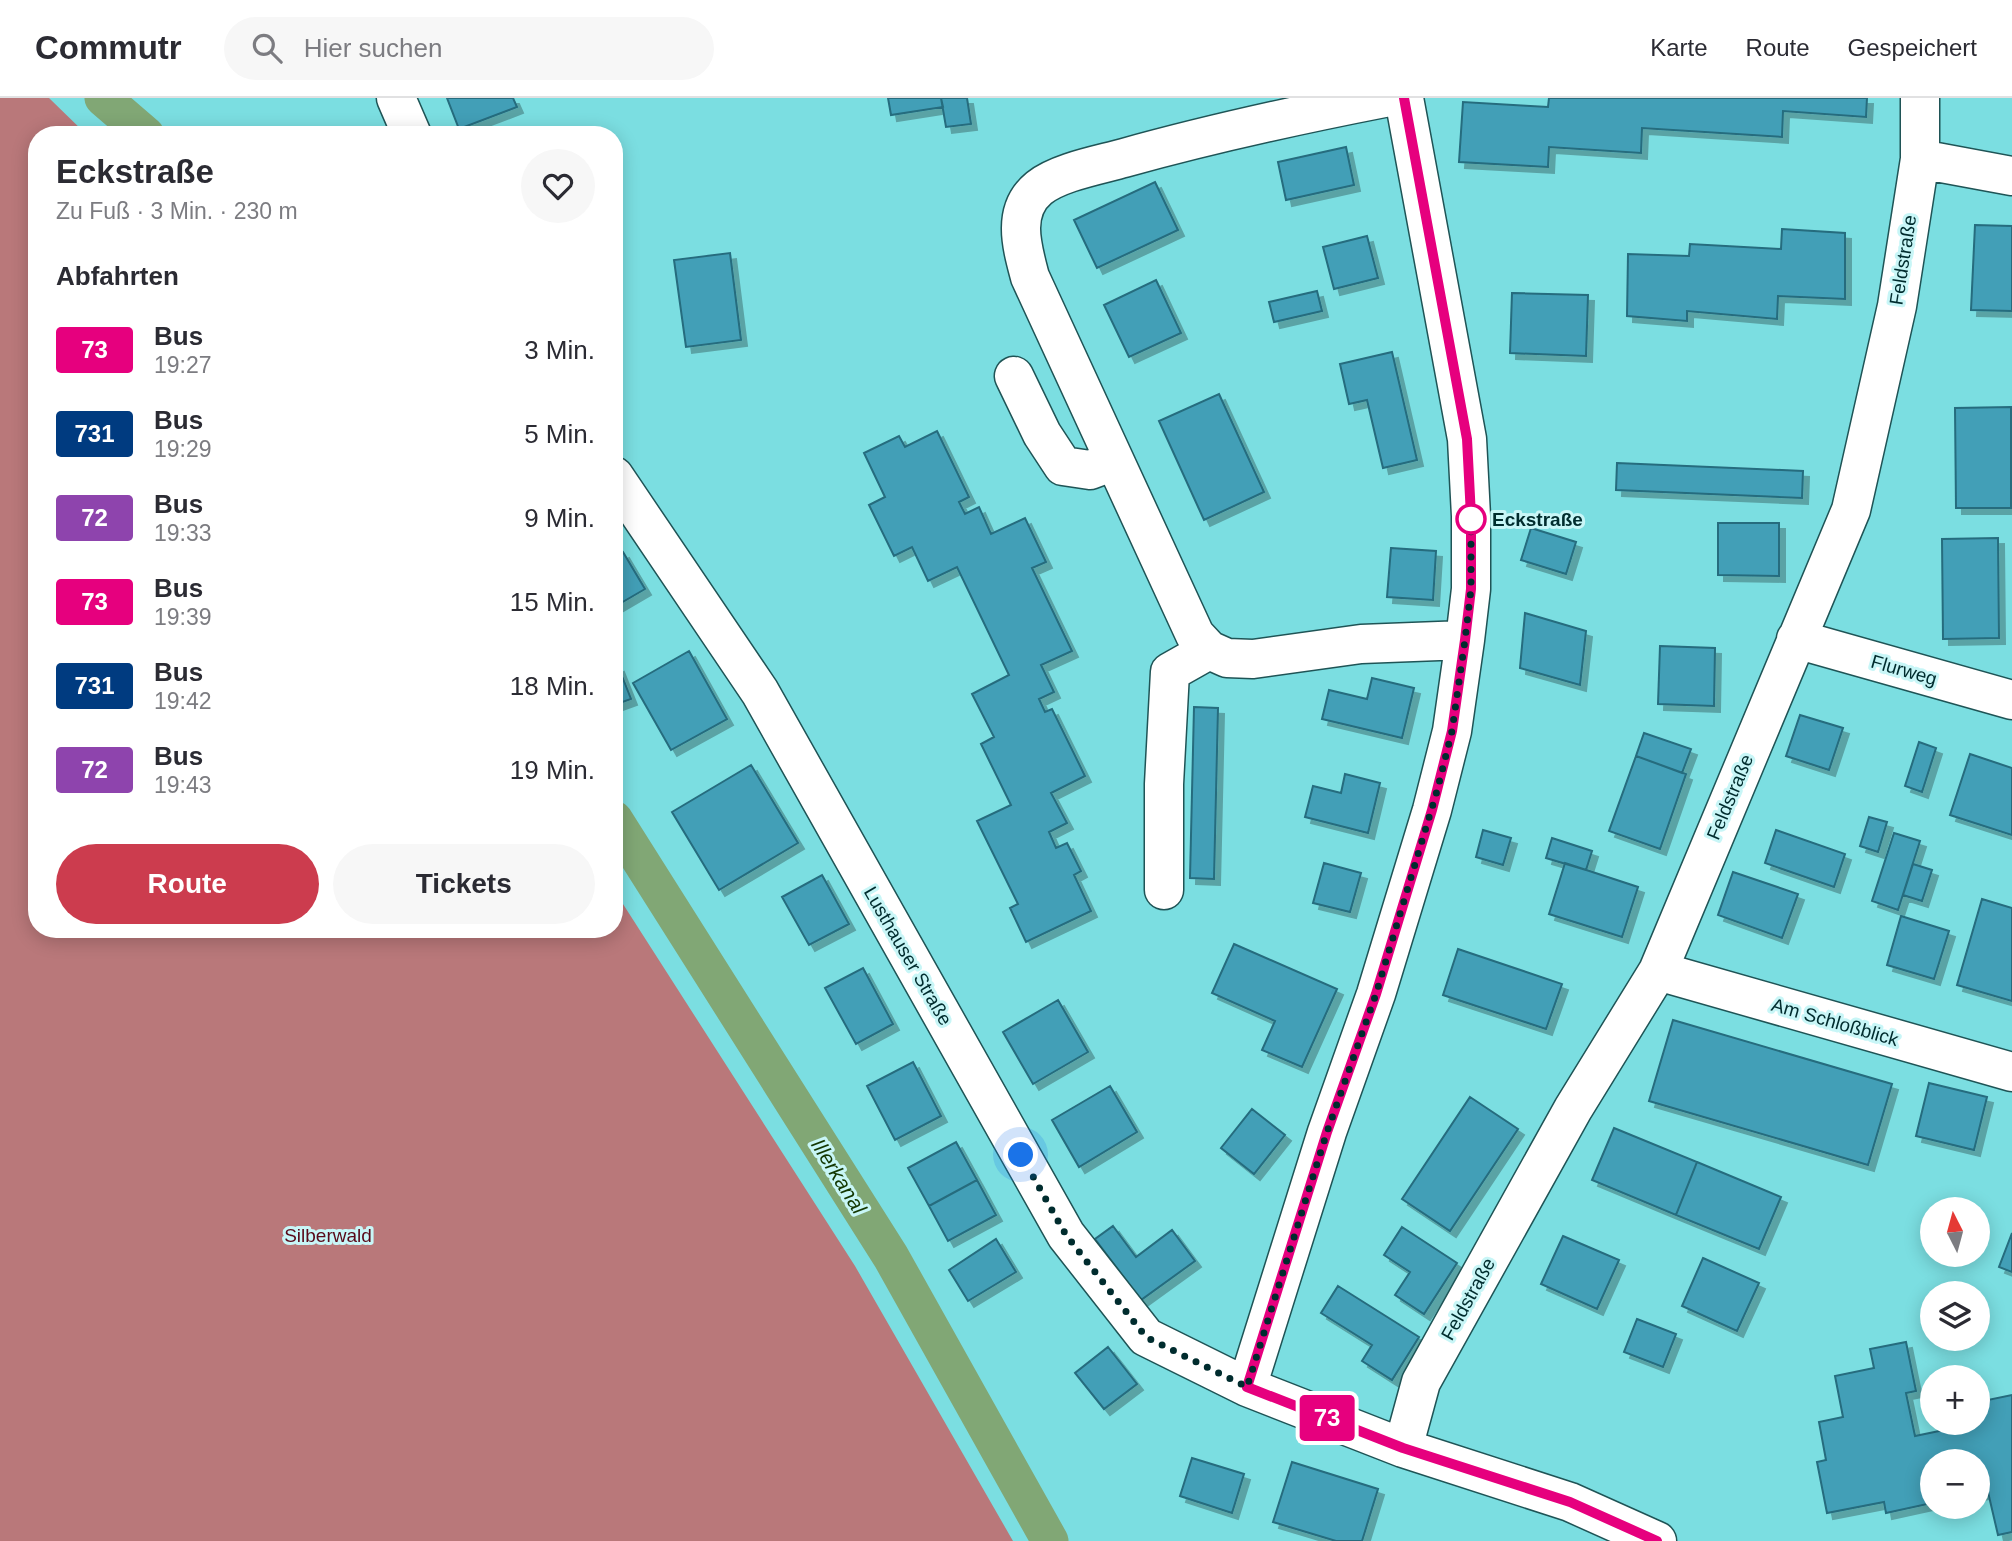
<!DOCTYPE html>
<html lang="de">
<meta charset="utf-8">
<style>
:root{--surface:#fff;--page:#f7f7f7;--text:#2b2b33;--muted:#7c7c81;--line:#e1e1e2;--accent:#cc3c4e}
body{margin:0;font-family:Arial,sans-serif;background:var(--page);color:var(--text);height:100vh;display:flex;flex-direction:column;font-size:26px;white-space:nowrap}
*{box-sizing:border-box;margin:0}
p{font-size:23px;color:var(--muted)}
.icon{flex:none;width:38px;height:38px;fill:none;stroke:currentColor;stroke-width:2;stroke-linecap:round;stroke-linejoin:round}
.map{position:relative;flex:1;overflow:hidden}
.side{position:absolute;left:28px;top:28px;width:595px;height:812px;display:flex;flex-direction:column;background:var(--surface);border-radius:28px;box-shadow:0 4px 18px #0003}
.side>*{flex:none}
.badge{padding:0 14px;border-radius:5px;font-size:24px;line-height:46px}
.needle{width:46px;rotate:354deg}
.fabs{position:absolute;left:1920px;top:1099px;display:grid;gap:14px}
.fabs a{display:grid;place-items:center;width:70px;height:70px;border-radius:50%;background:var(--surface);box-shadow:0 4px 18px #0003;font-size:35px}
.you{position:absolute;width:35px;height:35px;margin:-18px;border:5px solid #fff;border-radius:50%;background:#1a73e8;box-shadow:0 0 0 10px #1a73e833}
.map>.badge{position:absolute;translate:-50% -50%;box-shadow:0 0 0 4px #fff}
h2{padding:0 28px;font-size:26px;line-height:63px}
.round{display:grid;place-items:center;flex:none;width:74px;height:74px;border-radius:37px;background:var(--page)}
.summary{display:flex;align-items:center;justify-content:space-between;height:119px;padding:0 28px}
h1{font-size:33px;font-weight:800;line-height:52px}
.primary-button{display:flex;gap:14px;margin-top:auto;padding:14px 28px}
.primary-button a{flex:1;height:80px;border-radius:42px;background:var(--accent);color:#fff;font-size:28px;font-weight:800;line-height:80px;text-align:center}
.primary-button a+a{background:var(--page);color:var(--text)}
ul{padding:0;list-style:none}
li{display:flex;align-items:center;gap:21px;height:84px;padding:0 28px}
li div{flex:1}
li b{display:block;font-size:26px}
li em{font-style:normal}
li .badge{min-width:77px;font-weight:700;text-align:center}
header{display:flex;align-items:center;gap:42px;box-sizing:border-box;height:98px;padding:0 35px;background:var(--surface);border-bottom:2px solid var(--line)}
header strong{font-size:33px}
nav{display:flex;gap:38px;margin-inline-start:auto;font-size:24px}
.search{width:490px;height:63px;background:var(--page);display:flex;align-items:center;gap:18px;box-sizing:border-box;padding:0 24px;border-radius:38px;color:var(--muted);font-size:26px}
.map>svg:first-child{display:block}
</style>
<header>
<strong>Commutr</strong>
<div class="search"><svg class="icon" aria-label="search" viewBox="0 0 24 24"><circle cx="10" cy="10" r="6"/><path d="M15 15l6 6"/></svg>Hier suchen</div>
<nav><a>Karte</a><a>Route</a><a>Gespeichert</a></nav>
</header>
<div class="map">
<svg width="2012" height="1443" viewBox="0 0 2012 1443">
<defs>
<filter id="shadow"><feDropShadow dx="6" dy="6" stdDeviation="0" flood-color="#0004"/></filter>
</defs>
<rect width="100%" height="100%" fill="#7bdee1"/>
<path fill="#b9787a" d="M0,0H49L87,37H37V831H614V792L855,1168L1013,1443H0Z"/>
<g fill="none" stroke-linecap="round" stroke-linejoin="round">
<path stroke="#81a775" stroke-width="37" d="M103,0L146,37
M614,721L891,1159L1050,1443"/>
</g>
<path fill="#439fb7" stroke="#256c7e" stroke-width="2" filter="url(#shadow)" d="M447,0H513L517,9L459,31Z
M888,0H941L943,9L891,17Z
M941,0H967L971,26L946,29Z
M1549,0H1867L1866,19L1783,13L1782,39L1642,30L1641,55L1549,49L1548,69L1459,64L1463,4L1548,9Z
M1346,49L1354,87L1286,102L1278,64Z
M1155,84L1178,132L1097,170L1074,122Z
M1975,127L2012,128V213L1971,212Z
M1782,131L1845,135V201L1778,198L1777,221L1687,213V223L1627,218L1628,156L1689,158L1690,146L1781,151Z
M1367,138L1378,180L1334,191L1323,149Z
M730,155L741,242L686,249L674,162Z
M1156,182L1181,235L1129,259L1104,207Z
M1317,193L1322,213L1274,224L1269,204Z
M1512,195L1588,197L1586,258L1510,255Z
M1392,254L1417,362L1383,370L1367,302L1349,306L1340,266Z
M1219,296L1264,394L1204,422L1159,323Z
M2011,309V410H1956L1955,310Z
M937,333L969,399L959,404L965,416L979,409L991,436L1025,420L1046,464L1032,470L1072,553L1041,567L1054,594L1039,601L1045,614L1052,611L1085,678L1051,695L1067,725L1049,734L1056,750L1067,745L1081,773L1074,777L1091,813L1026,844L1010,810L1018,806L977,723L1011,707L981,646L994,639L972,596L1009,577L957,469L928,483L912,449L894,458L869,407L885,399L864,355L899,338L905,349Z
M1617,365L1803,373L1802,400L1616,392Z
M1718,425H1779V478L1718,477Z
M1531,430L1576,444L1566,476L1521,462Z
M1998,440L1999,540L1943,541L1942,441Z
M1391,450L1436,453L1433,502L1387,499Z
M623,454L645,491L614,509V459Z
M1525,515L1586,533L1580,587L1520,570Z
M1660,548L1715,550L1714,608L1658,606Z
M689,553L727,621L671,652L633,585Z
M618,568L631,601L614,607V570Z
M1372,580L1414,590L1402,640L1322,621L1329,592L1367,601Z
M1194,609L1218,610L1214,781L1190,780Z
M1800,617L1843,630L1829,672L1786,658Z
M1644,635L1691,651L1682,675L1636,658Z
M1919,644L1936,650L1922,694L1905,688Z
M1970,656L2012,670V737L1950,717Z
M1636,658L1686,676L1660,751L1609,733Z
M751,667L798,745L719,792L672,714Z
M1345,676L1380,685L1368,735L1305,719L1313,688L1341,695Z
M1869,719L1887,724L1878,754L1860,748Z
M1483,732L1511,740L1503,767L1476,759Z
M1776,732L1845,756L1834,789L1765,765Z
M1894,735L1920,743L1898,812L1872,803Z
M1552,740L1592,753L1586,772L1546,760Z
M1324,765L1361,775L1350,814L1313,805Z
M1565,765L1638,789L1622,839L1549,816Z
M1913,766L1932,772L1922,803L1903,797Z
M1733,774L1798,796L1782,840L1718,817Z
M822,777L849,826L809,847L782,799Z
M1982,801L2012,810V903L1957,887Z
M1901,818L1949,833L1934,881L1887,867Z
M1234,846L1337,891L1302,969L1262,952L1275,923L1212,895Z
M1458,851L1562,886L1546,931L1443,897Z
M863,870L893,926L856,946L825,890Z
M1058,902L1088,954L1033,986L1003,934Z
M1673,922L1892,986L1868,1067L1649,1003Z
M913,964L941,1018L895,1042L867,988Z
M1929,985L1987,999L1974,1052L1916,1038Z
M1110,988L1137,1034L1079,1069L1052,1022Z
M1470,999L1518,1031L1450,1133L1402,1101Z
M1252,1011L1285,1037L1254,1076L1221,1050Z
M1614,1030L1697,1064L1676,1117L1592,1082Z
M956,1044L977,1082L929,1108L908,1070Z
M1697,1064L1781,1099L1759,1151L1676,1117Z
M977,1082L996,1117L948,1143L929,1108Z
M1113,1128L1136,1159L1172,1132L1195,1163L1141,1202L1095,1141Z
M1402,1129L1457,1165L1424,1216L1395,1197L1410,1174L1384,1157Z
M2012,1135V1174L1999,1169Z
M1563,1138L1619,1162L1597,1211L1541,1186Z
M996,1141L1016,1174L968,1203L949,1172Z
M1703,1160L1759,1185L1737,1233L1682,1208Z
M1338,1188L1419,1239L1392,1282L1362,1263L1372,1247L1321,1215Z
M1637,1221L1676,1236L1663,1269L1624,1254Z
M1906,1244L1916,1293L1906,1295L1915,1338L1978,1325V1304L2012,1297V1434L1998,1437L1988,1394L1978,1396V1363H1932V1405L1886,1415L1884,1404L1827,1415L1817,1364L1826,1362L1819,1324L1843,1319L1835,1278L1874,1270L1870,1251Z
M1108,1249L1137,1286L1104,1311L1075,1275Z
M1192,1360L1244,1376L1232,1415L1180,1398Z
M1292,1364L1378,1391L1362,1443H1336L1273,1424Z"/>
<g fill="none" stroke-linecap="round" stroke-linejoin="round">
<g stroke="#1f5456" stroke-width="41">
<path id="minor" d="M396,0L412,37
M1384,0C1297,17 1210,36 1124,60C1099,67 1059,74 1039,90C1011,113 1022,149 1030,179L1195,537L1209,552L1227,560L1253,561L1361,546L1465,542
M1920,61L2012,78
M1014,278L1042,336L1063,368L1090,372L1114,363
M614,378L760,594L1066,1137L1146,1239L1247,1289L1403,1350L1570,1404L1657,1443
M1796,541L2012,602
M1164,792V686L1170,574L1209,552
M1658,873L2012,974
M1247,1289L1327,1034L1376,896L1432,712L1452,633L1465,542L1471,491V418L1467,341L1404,0
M1403,1350L1421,1284L1573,1011L1658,873L1851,412L1897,208L1920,61V0"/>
</g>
<use href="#minor" stroke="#fff" stroke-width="38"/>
</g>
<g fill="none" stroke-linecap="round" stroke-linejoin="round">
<g stroke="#fff" stroke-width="16">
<path id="line" d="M1404,0L1467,341L1471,418V491L1465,542L1452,633L1432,712L1376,896L1327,1034L1247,1289L1403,1350L1570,1404L1657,1443"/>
</g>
<use href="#line" stroke="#e6007e" stroke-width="10"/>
<path stroke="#002c2e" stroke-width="7" stroke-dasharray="0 12.6" d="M1021,1057L1066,1137L1146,1239L1247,1289L1327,1034L1376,896L1437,693L1452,633L1465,542L1471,491V418V421"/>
</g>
<circle fill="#fff" stroke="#e6007e" stroke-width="3.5" cx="1471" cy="421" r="14"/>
<g text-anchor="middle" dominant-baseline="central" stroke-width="6" stroke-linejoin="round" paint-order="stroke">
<g font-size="19" fill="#002c2e" stroke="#c8f6f7">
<text transform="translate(1903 162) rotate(-81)">Feldstraße</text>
<text transform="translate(1904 572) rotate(16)">Flurweg</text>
<text transform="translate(1730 699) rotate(-67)">Feldstraße</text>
<text transform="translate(908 858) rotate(60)">Lusthauser Straße</text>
<text transform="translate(1835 924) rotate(16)">Am Schloßblick</text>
<text transform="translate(1468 1201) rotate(-61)">Feldstraße</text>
</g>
<g font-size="19" font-weight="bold" fill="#002c2e" stroke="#c8f6f7" text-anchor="start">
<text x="1492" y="421">Eckstraße</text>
</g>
<g font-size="19" fill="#590818" stroke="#c8f6f7">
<text x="328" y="1137">Silberwald</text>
</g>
<g font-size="21" font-style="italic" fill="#133702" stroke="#c8f6f7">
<text transform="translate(839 1078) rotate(58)">Illerkanal</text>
</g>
</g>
</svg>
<div class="fabs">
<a><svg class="needle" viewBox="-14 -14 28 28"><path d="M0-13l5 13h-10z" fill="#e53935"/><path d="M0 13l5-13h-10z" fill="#7c7c81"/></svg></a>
<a><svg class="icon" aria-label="layers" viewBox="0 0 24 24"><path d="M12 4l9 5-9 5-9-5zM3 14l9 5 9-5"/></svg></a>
<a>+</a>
<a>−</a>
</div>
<div class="you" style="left:1021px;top:1057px"></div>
<b class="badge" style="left:1327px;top:1320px;background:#e6007e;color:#fff">73</b>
<section class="side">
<div class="summary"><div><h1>Eckstraße</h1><p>Zu Fuß · 3 Min. · 230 m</p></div><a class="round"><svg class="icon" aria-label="heart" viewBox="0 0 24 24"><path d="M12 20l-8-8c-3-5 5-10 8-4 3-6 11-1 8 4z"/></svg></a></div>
<h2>Abfahrten</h2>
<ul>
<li><span class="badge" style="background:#e6007e;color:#fff">73</span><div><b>Bus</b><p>19:27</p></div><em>3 Min.</em></li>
<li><span class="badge" style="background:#003b80;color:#fff">731</span><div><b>Bus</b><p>19:29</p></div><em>5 Min.</em></li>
<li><span class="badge" style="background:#8e44ad;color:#fff">72</span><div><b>Bus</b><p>19:33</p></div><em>9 Min.</em></li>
<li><span class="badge" style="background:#e6007e;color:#fff">73</span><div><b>Bus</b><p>19:39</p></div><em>15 Min.</em></li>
<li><span class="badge" style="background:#003b80;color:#fff">731</span><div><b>Bus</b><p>19:42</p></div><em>18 Min.</em></li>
<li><span class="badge" style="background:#8e44ad;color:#fff">72</span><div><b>Bus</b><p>19:43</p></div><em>19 Min.</em></li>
</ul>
<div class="primary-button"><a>Route</a><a>Tickets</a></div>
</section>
</div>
